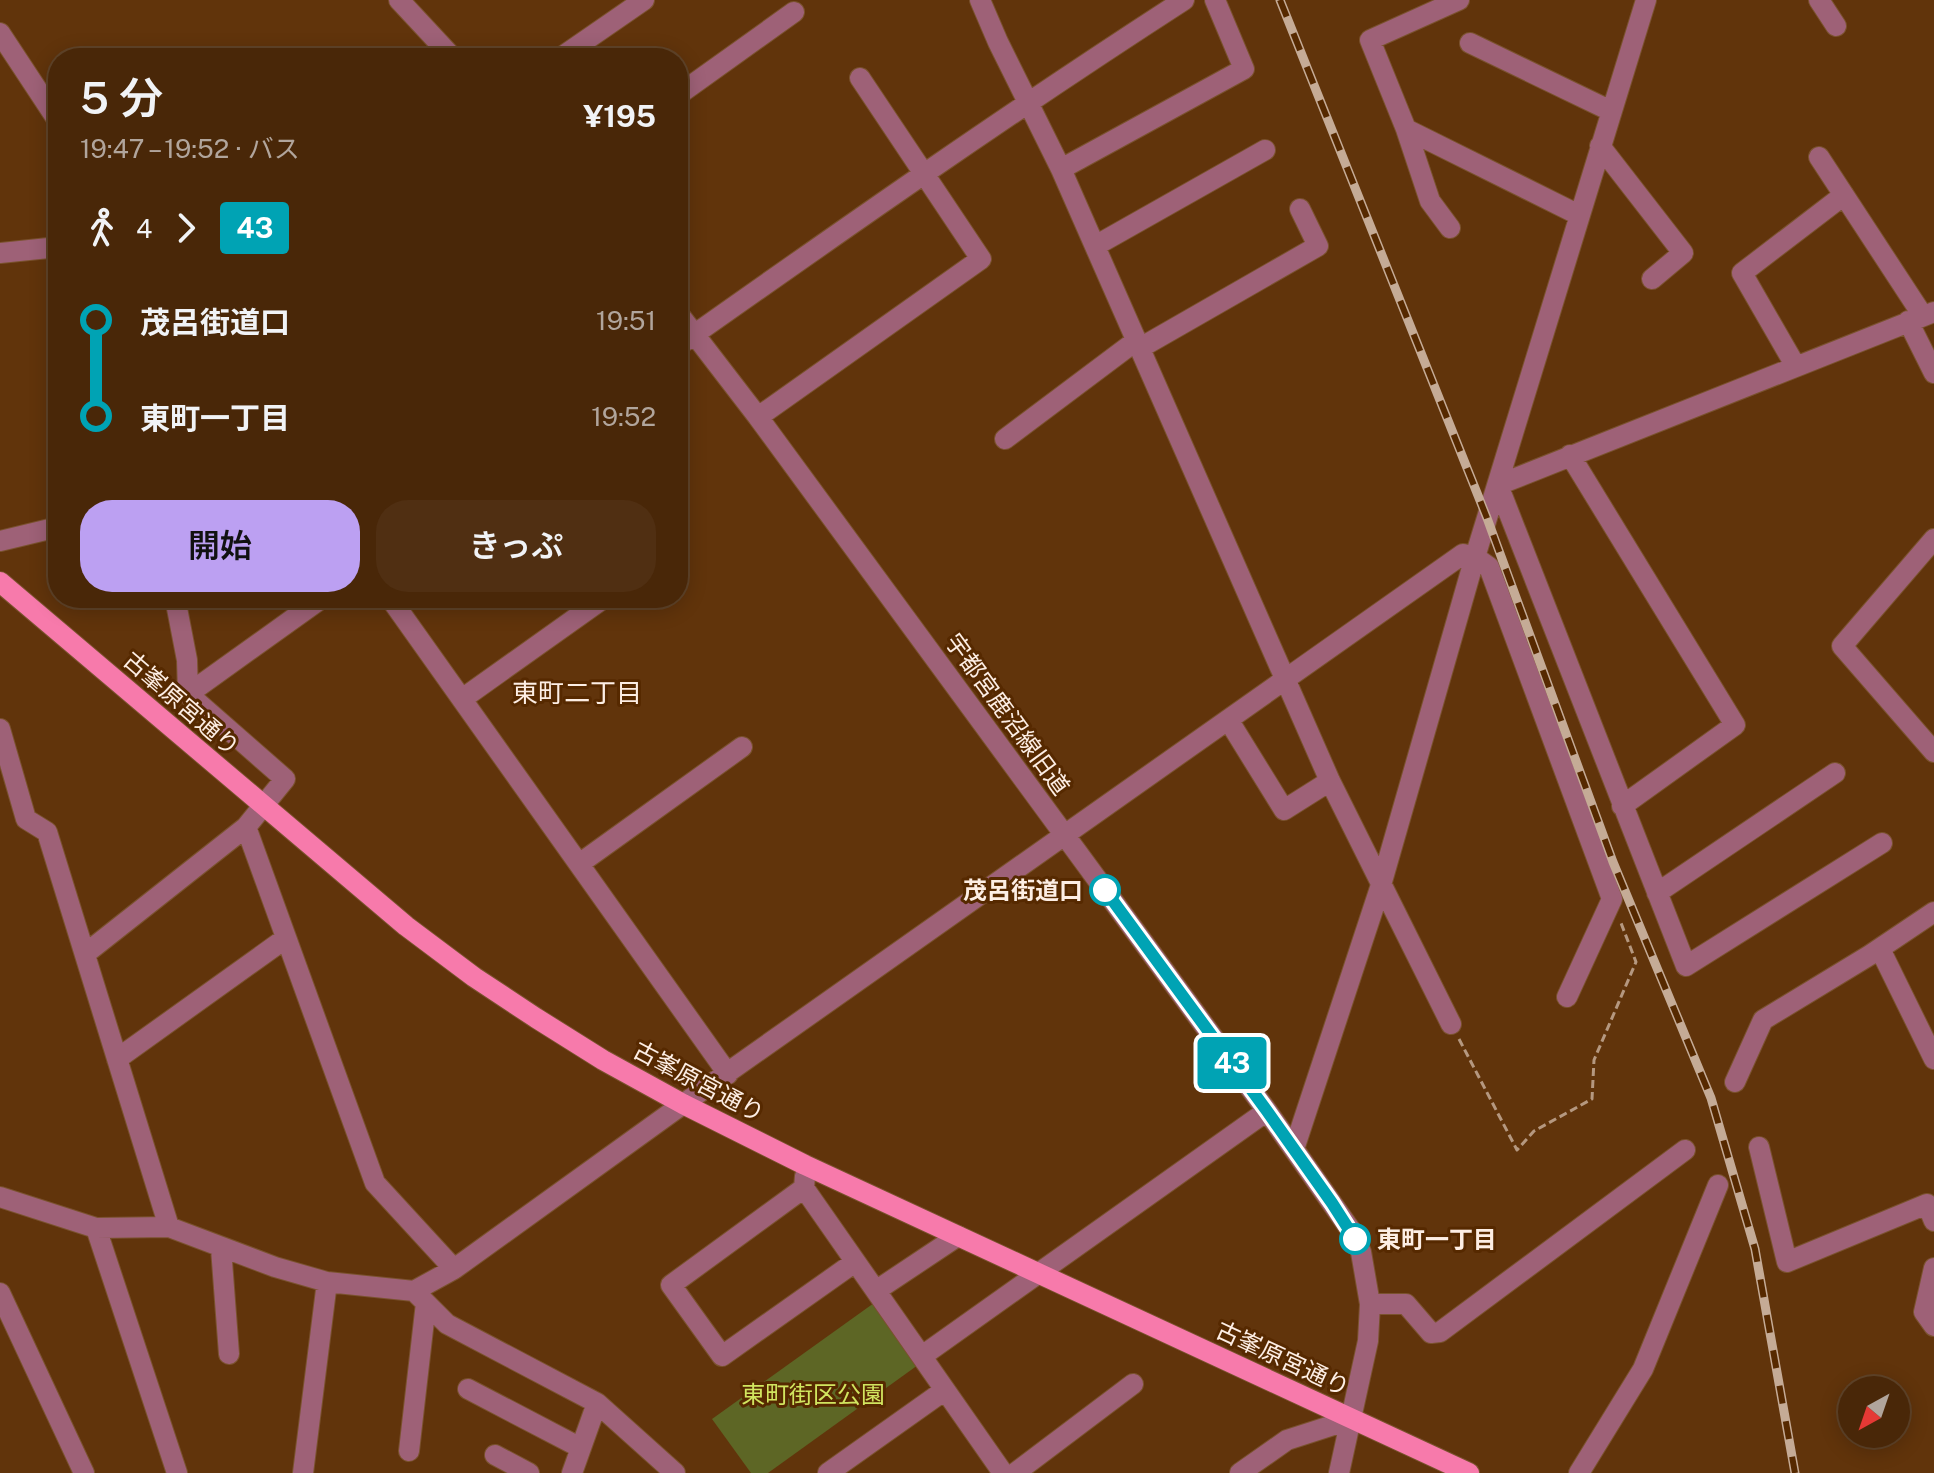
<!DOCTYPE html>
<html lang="ja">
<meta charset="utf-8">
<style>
:root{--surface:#492708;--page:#502f12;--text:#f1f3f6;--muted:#b1a59c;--line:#614429;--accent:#bca0f2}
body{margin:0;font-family:"Public Sans","Noto Sans JP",sans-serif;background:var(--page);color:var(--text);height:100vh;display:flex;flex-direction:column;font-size:30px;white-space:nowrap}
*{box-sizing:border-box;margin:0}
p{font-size:26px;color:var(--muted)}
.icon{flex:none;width:44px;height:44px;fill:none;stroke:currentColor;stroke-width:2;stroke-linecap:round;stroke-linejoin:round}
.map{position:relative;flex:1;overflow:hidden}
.sheet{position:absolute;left:48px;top:48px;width:640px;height:560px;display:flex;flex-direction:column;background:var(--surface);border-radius:32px;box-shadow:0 4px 20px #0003,0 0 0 2px var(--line)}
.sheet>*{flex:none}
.badge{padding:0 16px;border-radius:6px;font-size:28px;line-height:52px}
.needle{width:52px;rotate:220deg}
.controls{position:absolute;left:1838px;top:1376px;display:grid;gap:16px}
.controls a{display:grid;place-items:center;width:72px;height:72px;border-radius:50%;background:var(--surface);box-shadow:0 4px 20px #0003,0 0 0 2px var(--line);font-size:40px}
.map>.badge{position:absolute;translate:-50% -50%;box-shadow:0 0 0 4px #fff}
.legs{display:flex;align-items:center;gap:12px;height:88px;padding:0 32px;font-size:26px}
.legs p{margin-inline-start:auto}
.summary{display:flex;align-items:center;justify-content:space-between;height:136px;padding:0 32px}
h1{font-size:44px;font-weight:600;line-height:60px}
.button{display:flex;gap:16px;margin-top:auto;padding:16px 32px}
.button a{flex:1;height:92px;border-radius:32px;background:var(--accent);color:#111;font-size:32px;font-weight:600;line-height:92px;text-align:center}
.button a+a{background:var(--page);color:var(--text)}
ul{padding:0 32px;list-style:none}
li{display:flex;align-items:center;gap:28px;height:96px;font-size:30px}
li i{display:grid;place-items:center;width:12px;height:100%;margin:0 10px;background:currentColor}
li i::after{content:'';width:20px;height:20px;margin:-10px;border:6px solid;border-radius:50%;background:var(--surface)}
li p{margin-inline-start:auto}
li:first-child i{background:linear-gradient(#0000 50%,currentColor 0)}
li:last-child i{background:linear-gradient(currentColor 50%,#0000 0)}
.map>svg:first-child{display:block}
</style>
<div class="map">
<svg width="1934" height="1473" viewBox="0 0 1934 1473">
<rect width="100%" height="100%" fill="#61340b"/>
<path fill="#5d6625" d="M874,1303L918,1365L768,1473H751L712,1419Z"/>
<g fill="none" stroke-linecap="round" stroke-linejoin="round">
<g stroke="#7a522e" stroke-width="22">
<path id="minor" d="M399,0L453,58
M980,0L998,42L1061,169L1330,781L1451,1024
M1459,0L1370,40L1406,129L1579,215
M1819,0L1836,26
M0,33L58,121
M1470,43L1611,111
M560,58L644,0
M678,95L794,12
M1406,129L1430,201L1450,228
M1600,146L1683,253L1652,279
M1819,157L1923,316
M1061,169L1244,69L1215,0
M1095,246L1265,150
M0,253L58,247
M678,313L758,417L1267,1111L1350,1229L1361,1252L1370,1304L1368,1341L1339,1473
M1908,321L1934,373
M678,346C845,228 1012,111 1184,0
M1140,348L1318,246L1300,209
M1795,365L1742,273L1844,195
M758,417L981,259L860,78
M1005,439L1137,340
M1570,455L1735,725L1622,806
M1934,539L1842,646L1934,752
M0,541L58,527
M175,598L187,660L188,694L285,779L246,827L375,1183L454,1269
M390,598L728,1074
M188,694L322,598
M462,699L604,598
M1229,721L1284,810L1330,781
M0,729L26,819L47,832L169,1227
M1882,843L1686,966L1498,485L1934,312
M579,864L742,747
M1657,893L1835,773
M1880,949L1934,1059
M85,954L246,827
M117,1059L286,938
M1735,1082L1763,1020L1870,955L1934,912
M1759,1147L1787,1262L1927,1204L1934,1221
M1294,1149L1381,885L1475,557L1646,0
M805,1176L804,1188L1003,1473
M804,1188L671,1285L722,1356L855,1262
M0,1197L96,1228L169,1227L275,1267L327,1282L414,1291L454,1269L683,1104L1463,554L1475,557L1489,567L1612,899L1567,997
M96,1228L177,1473
M221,1248L229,1354
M1934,1268L1924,1312L1934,1326
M877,1290L958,1236
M414,1291L447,1324L597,1403L675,1473
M0,1293L84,1473
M1370,1304H1406L1431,1333L1440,1332L1685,1150
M922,1356L1267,1111
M468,1389L581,1448
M409,1451L426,1303
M495,1455L529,1473
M303,1473L327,1282
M572,1473L597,1403
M828,1473L945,1390
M1015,1473L1133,1384
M1240,1473L1287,1440L1352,1419
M1579,1473L1643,1369L1718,1185"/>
</g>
<g stroke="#7a522e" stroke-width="22">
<path id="major" d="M0,582L406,926L474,977L536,1018L603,1060L683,1104L805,1165L1469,1473"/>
</g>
<path stroke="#b59880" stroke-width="3" stroke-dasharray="8 4" stroke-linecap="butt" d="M1459,1039L1517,1150L1534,1131L1592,1099L1594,1060L1636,962L1621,923"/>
<use href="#minor" stroke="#9e6177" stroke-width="20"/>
<use href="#major" stroke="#f77aab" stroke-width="20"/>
<g stroke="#c5ab96" stroke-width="9">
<path id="rail" d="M1280,0L1487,518L1613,862L1711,1098L1755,1249L1795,1473"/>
</g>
<use href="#rail" stroke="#562900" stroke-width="6" stroke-dasharray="18" stroke-linecap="butt"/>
</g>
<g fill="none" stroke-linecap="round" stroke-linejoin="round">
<g stroke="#fff" stroke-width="18">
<path id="line-1" d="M1105,890L1267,1111L1332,1203L1355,1239"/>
</g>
<use href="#line-1" stroke="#00a3b4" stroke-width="12"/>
</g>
<g fill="#fff" stroke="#00a3b4" stroke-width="4">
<circle cx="1105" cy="890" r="14"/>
<circle cx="1355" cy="1239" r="14"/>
</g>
<g text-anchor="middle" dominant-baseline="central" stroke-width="6" stroke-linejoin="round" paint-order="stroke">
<g font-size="24" fill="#fdeee4" stroke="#562900">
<text transform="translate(182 703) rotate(41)">古峯原宮通り</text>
<text transform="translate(1008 714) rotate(54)">宇都宮鹿沼線旧道</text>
<text transform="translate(699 1081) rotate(28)">古峯原宮通り</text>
<text transform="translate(1283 1358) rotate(25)">古峯原宮通り</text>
</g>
<g font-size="24" font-weight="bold" fill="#fdeee4" stroke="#562900" text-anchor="end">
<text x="1083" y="890">茂呂街道口</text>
<text x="1377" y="1239" text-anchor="start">東町一丁目</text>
</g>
<g font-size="24" fill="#d1e55f" stroke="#562900">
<text x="813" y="1394">東町街区公園</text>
</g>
<g font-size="26" fill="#fdeee4" stroke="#562900">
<text x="577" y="692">東町二丁目</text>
</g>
</g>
</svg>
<div class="controls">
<a><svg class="needle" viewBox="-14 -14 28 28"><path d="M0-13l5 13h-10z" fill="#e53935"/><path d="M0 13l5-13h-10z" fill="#b1a59c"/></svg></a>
</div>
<b class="badge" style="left:1232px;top:1063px;background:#00a3b4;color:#fff">43</b>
<section class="sheet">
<div class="summary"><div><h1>5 分</h1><p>19:47 – 19:52 · バス</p></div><b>¥195</b></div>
<div class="legs"><svg class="icon" aria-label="walk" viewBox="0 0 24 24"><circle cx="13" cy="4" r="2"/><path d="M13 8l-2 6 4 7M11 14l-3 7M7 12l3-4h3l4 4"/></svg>4<svg class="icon" aria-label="forward" viewBox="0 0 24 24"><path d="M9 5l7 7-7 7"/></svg><b class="badge" style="background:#00a3b4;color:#fff">43</b></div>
<ul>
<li><i style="color:#00a3b4"></i><b>茂呂街道口</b><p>19:51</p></li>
<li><i style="color:#00a3b4"></i><b>東町一丁目</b><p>19:52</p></li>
</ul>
<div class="button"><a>開始</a><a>きっぷ</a></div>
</section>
</div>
